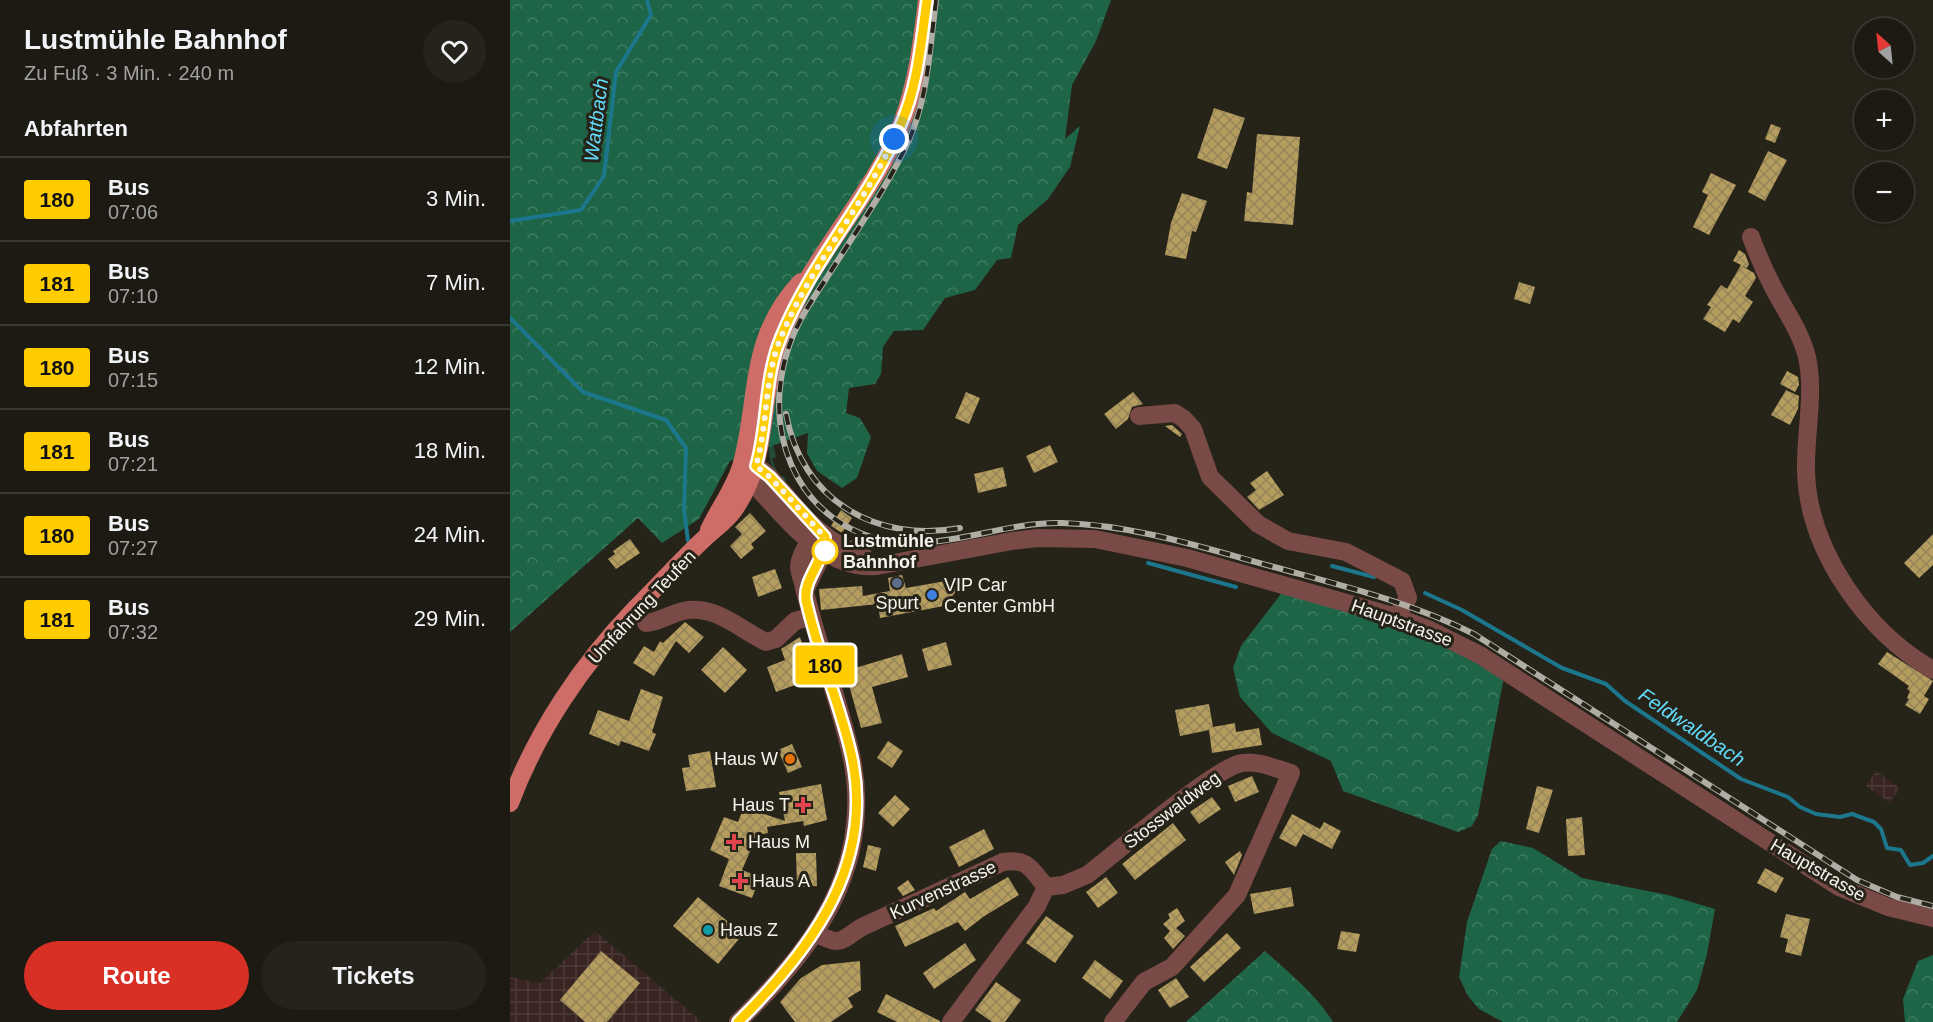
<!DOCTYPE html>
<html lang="de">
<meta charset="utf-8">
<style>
:root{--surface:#1c1a13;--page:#25231c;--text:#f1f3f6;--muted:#a0a1a0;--line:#3a3833;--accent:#d93025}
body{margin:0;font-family:Helvetica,sans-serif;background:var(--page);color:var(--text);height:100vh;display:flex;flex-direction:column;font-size:22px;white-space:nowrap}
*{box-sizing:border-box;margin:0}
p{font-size:20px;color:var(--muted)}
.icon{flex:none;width:33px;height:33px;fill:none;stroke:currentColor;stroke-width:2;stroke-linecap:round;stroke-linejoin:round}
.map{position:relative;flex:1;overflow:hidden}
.sheet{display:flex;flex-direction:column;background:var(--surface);width:510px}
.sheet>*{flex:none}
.badge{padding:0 12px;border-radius:4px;font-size:21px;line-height:39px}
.needle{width:39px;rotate:333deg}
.fabs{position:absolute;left:1344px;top:18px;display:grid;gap:12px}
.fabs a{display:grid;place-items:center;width:60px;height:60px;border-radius:50%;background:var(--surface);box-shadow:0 3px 9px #0003,0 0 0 2px var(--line);font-size:30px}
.you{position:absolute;width:30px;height:30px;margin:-15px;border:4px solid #fff;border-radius:50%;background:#1a73e8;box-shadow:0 0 0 9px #1a73e833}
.map>.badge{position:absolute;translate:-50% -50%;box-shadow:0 0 0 3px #fff}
h2{padding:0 24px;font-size:22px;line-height:54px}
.round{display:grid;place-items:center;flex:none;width:63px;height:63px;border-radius:32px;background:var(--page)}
.overview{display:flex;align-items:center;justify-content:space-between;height:102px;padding:0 24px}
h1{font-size:28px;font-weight:800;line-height:45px}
.cta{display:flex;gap:12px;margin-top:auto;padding:12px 24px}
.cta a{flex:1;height:69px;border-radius:36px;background:var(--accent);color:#fff;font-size:24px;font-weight:800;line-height:69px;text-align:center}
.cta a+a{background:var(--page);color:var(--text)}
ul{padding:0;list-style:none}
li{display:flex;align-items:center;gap:18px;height:84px;padding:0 24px;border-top:2px solid var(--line)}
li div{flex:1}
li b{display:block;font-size:22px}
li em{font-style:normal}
li .badge{min-width:66px;font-weight:700;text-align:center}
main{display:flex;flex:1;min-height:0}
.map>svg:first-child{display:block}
</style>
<main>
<section class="sheet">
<div class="overview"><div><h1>Lustmühle Bahnhof</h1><p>Zu Fuß · 3 Min. · 240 m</p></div><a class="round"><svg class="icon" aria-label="heart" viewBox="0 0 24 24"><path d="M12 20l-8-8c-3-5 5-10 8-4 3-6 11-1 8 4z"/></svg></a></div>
<h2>Abfahrten</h2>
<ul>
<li><span class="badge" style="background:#fc0;color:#111">180</span><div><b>Bus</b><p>07:06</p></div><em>3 Min.</em></li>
<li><span class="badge" style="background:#fc0;color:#111">181</span><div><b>Bus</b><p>07:10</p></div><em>7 Min.</em></li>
<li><span class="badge" style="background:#fc0;color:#111">180</span><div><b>Bus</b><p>07:15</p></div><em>12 Min.</em></li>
<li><span class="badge" style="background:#fc0;color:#111">181</span><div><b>Bus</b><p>07:21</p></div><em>18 Min.</em></li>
<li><span class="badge" style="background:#fc0;color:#111">180</span><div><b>Bus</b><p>07:27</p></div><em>24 Min.</em></li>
<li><span class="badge" style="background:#fc0;color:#111">181</span><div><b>Bus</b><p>07:32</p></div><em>29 Min.</em></li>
</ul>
<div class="cta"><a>Route</a><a>Tickets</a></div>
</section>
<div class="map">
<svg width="1423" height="1022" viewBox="0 0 1423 1022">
<defs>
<pattern id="industrial-grid" width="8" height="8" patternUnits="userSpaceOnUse" patternTransform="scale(1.5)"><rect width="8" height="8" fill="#382521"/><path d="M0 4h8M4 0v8" fill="none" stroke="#4c3a37"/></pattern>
<pattern id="forest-crowns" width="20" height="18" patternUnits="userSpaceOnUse" patternTransform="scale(1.5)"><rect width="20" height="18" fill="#1e6547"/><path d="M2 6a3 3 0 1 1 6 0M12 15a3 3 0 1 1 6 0" fill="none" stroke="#3f7c62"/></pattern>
<pattern id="building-cross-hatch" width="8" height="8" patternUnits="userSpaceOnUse" patternTransform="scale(1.5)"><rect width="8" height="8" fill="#b59d5f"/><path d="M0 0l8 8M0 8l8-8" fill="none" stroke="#958458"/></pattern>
</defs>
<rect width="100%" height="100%" fill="#262319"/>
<path fill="url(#industrial-grid)" d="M1366,771L1390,788L1380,803L1356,786Z
M85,931L192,1022H0V977L30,983Z"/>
<path fill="#224a37" d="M260,427L266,457L262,459L269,477L274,476L281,494C260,467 256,461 260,427Z"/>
<path fill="url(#forest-crowns)" d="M0,0H601L586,41L562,85L555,139L570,126L560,167L538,199L508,225L501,258L487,260L465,290L435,298L413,330L384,331L373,347L371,374L365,384L339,388L336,413L350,418L361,437L347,478L332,488L307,471L297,453L298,433L220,461L189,519L152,543L128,518L0,632Z
M777,586L853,608L995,671L968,815L962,826L948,832L833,791L821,761L762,733L730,697L723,668L731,646Z
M991,841L1023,848L1072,878L1158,895L1205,909L1197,954L1187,990L1167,1022H993L969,1009L958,996L949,977L957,922L982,849Z
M755,951C779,973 806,994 823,1022H676Z
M1423,955V1022H1395L1393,999L1408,961Z"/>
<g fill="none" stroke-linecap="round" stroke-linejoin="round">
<path stroke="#1c778c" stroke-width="4" d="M0,221L71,210L94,176L106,72L141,15L137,0
M0,318L73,392L156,420L176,448L174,509L178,541
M638,563L726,587
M822,566L864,577
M915,593L952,610L1052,668L1096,684L1115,701L1231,779L1278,797L1290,807L1306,814L1330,817L1342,814L1364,822L1371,829L1377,848L1391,850L1400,865L1413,863L1423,856"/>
</g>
<path fill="url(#building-cross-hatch)" d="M704,108L735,118L717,169L687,158Z
M1261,124L1271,128L1265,143L1255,139Z
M747,134L790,137L783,225L734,221L737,192L742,193Z
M1258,151L1277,160L1255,201L1238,192Z
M1201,173L1226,185L1199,235L1183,227L1198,195L1192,192Z
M672,193L697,201L686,232L682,231L676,259L655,255L661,223Z
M1229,250L1235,254L1239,264L1237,268L1232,266L1244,273L1246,278L1235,296L1243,302L1229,323L1223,319L1215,332L1193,319L1201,307L1197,305L1211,285L1217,289L1231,265L1223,261Z
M1009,282L1025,287L1020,304L1004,299Z
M1277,371L1288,377L1289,385L1285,392L1270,384Z
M1276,390L1289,396L1288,409L1280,425L1261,415Z
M456,392L470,398L459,424L445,418Z
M623,392L633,404L622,407L618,419L606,429L594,414Z
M662,425L672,434L670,437L655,426Z
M540,445L548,462L524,473L516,456Z
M493,467L497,486L468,493L464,474Z
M757,471L774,495L749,510L737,497L746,490L740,483Z
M331,510L342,518L332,533L321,526Z
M240,513L256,531L241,544L244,548L231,559L220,546L232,534L225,527Z
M1423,534V565L1409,578L1394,563Z
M120,539L130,553L106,569L98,559L105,554L103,551Z
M265,569L272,588L248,597L242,577Z
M392,575L396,588L447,579L448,589L434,606L370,618L368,604L311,610L309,589L352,586L353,596L380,591L378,578Z
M175,622L194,637L179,653L166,641L144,676L123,663L134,646L144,652L150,641L153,643Z
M290,637L304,678L266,692L257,667L275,660L271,649Z
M436,642L442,665L418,671L412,649Z
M213,647L237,670L215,693L191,670Z
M1377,652L1423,681L1414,696L1419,699L1410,714L1395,705L1399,699L1397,698L1400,691L1397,689L1399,686L1368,664Z
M392,654L398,677L362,687L372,723L351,728L335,671Z
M131,689L153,697L142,732L146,734L139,751L111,741L109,746L79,734L88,710L119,721Z
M699,704L703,727L725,723L726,732L749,728L752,745L702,753L699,730L670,736L665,710Z
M378,741L393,751L382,768L367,758Z
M282,744L292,767L278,773L268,750Z
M200,751L206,787L176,791L172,768L180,767L178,755Z
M742,776L749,792L725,802L718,786Z
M311,784L317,820L294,826L293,821L257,827L258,833L247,835L232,870L250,877L242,898L209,886L219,859L200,850L214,817L228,822L234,807L275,821L269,792Z
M1027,786L1043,790L1029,833L1016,829Z
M385,795L400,809L383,827L368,813Z
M702,797L711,809L689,824L680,812Z
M782,814L810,829L814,822L831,831L822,849L793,834L786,847L769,838Z
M1072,817L1075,855L1058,856L1056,819Z
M663,823L676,840L625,880L612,864Z
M474,829L484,849L449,867L439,847Z
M358,845L371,848L366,871L353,867Z
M730,851L732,855L724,875L715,862Z
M286,853H306L307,886L287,887Z
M1255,868L1274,878L1266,893L1247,883Z
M498,877L509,895L473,917L455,931L448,922L395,947L385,926L424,908L426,911L455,892L460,899Z
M596,877L608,893L588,908L576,892Z
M398,880L405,890L393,896L387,888Z
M781,887L784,906L744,914L740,894Z
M188,897L233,934L208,964L163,926Z
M667,908L675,921L666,928L675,936L663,949L654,938L660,931L653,924L660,918L658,914Z
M1276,914L1300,919L1291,956L1275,952L1278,939L1270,937Z
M536,916L564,936L545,963L516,943Z
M831,931L850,934L846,952L827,949Z
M717,933L731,948L694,982L680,967Z
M455,943L466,960L424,989L413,973Z
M91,951L130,983L97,1022H75L50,1000Z
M585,960L613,981L600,999L572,978Z
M350,961L351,990L338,998L343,1007L321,1022H285L270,1002L291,978L312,965Z
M666,978L679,997L660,1008L648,990Z
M486,982L511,1000L495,1022H482L465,1010Z
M376,994L430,1021V1022H387L367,1012Z"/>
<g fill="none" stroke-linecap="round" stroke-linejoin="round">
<path stroke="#794a46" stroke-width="18" d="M1241,237C1248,256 1256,274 1265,291C1277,313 1291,333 1297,357C1305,394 1295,433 1296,471C1298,550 1356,632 1423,670
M629,416L665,413L674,419L683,429L700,477L748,524L778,541L836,552L892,581L898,598L886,617
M246,467C257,471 265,484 273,492C296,520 317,544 353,555
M241,481C274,515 313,571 367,566L502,541L528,538L585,539L677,558L886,617L920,630L970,655L1329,887L1378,907L1423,918
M295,590L314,551L315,539
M136,623C149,622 160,614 173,611C205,604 229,629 256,642L266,639L285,621L300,617
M536,887L553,885L577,875C605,854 705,767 732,763C748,760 766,769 781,773L727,895L662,967L634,982L603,1022
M305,933C332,947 329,941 352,927L493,862C518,858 521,869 536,887
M228,1022C280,971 330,914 343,840C348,811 347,779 340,750C327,695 307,642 294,588C293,580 289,574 289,566C290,556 294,549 300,542
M441,1022L527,906L536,887"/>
<path stroke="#ce6d67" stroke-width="18" d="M199,530C209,508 226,487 232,463C250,395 238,338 291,282
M0,803C27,731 72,664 125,609C149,585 172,559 197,536C207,527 216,521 224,510C262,455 247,396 271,337C280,314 292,287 306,266C335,219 372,174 392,123C407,83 412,42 417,0"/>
<g stroke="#b0ada5" stroke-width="6">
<path id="rail" d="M426,0C420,46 418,97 399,140C377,188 344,234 316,279C297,307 280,333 273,368C259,435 284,505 350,533C415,561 485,521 552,523C625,525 694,548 764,567C833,586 900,602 964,634L1347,880L1387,897L1423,906
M276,414C292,501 366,543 450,528"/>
</g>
<use href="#rail" stroke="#262319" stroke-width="4" stroke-dasharray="11" stroke-linecap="butt"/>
</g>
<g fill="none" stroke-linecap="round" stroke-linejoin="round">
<g stroke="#fff" stroke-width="14">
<path id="line" d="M228,1022C303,948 368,861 340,749C328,699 307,651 296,600C293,579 314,563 315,537L260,477L246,466C258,424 254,378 271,337C301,261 360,200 391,124C408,85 411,42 417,0"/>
</g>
<use href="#line" stroke="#fc0" stroke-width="9"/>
<path stroke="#f7f4ee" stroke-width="6" stroke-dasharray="0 10.8" d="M315,551V537L260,477L246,466C258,424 254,378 271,337C301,265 352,208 384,139"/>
</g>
<circle fill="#fff" stroke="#fc0" stroke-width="3" cx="315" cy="551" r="12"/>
<circle fill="#5c6f8a" stroke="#262319" stroke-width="2" cx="387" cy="583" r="6"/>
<circle fill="#3f7fe0" stroke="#262319" stroke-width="2" cx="422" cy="595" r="6"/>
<circle fill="#e8710a" stroke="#262319" stroke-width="2" cx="280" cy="759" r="6"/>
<g fill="#e0444e" stroke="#262319" stroke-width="2">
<path d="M290 796h6v6h6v6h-6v6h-6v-6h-6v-6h6z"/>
<path d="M221 833h6v6h6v6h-6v6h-6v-6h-6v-6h6z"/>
<path d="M227 872h6v6h6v6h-6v6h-6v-6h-6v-6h6z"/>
</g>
<circle fill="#0f9aa8" stroke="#262319" stroke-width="2" cx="198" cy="930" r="6"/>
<g text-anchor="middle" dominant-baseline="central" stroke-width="6" stroke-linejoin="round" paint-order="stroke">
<g font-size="18" font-weight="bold" fill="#f7f4ee" stroke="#262319" text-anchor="start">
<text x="333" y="541">Lustmühle<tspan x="333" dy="21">Bahnhof</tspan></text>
</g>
<g font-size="18" fill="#f7f4ee" stroke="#262319" text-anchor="start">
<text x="434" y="585">VIP Car<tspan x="434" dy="21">Center GmbH</tspan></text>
<text x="387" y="603" text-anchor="middle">Spurt</text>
<text x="268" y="759" text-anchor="end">Haus W</text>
<text x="280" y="805" text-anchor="end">Haus T</text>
<text x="238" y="842">Haus M</text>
<text x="242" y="881">Haus A</text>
<text x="210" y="930">Haus Z</text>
</g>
<g font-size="18" fill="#f7f4ee" stroke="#262319">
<text transform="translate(132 607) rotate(-47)">Umfahrung Teufen</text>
<text transform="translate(892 623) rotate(20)">Hauptstrasse</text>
<text transform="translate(662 810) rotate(-37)">Stosswaldweg</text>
<text transform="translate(1308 870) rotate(30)">Hauptstrasse</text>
<text transform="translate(433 890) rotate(-25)">Kurvenstrasse</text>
</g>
<g font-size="20" font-style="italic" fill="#62dbfb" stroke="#262319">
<text transform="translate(86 120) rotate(-83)">Wattbach</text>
<text transform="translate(1182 727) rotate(34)">Feldwaldbach</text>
</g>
</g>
</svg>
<div class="fabs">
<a><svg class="needle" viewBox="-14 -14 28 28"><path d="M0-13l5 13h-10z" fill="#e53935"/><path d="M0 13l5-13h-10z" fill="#a0a1a0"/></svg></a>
<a>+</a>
<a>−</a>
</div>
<div class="you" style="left:384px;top:139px"></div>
<b class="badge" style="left:315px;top:665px;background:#fc0;color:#111">180</b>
</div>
</main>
